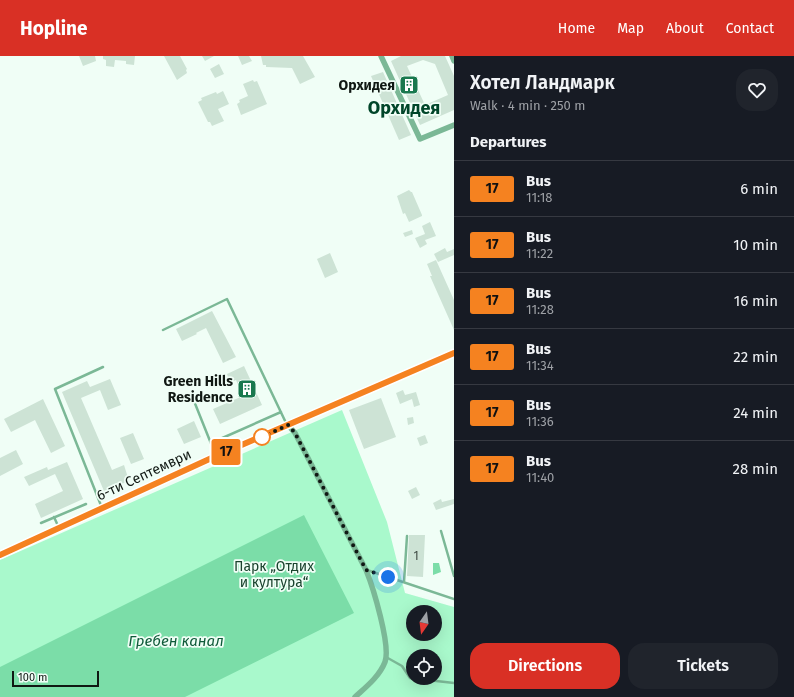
<!DOCTYPE html>
<meta charset="utf-8">
<style>
:root{--surface:#171b24;--page:#20242c;--text:#f1f3f6;--muted:#9ea1a6;--line:#363941;--accent:#d93025}
body{margin:0;font-family:"Fira Sans",sans-serif;background:var(--page);color:var(--text);height:100vh;display:flex;flex-direction:column;font-size:15px;white-space:nowrap}
*{box-sizing:border-box;margin:0}
p{font-size:13px;color:var(--muted)}
.icon{flex:none;width:22px;height:22px;fill:none;stroke:currentColor;stroke-width:2;stroke-linecap:round;stroke-linejoin:round}
.map{position:relative;flex:1;overflow:hidden}
.details{display:flex;flex-direction:column;background:var(--surface);width:340px}
.details>*{flex:none}
.badge{padding:0 8px;border-radius:3px;font-size:14px;line-height:26px}
.needle{width:26px;rotate:194deg}
.buttons{position:absolute;left:406px;top:549px;display:grid;gap:8px}
.buttons a{display:grid;place-items:center;width:36px;height:36px;border-radius:50%;background:var(--surface);box-shadow:0 4px 16px #0002;font-size:20px}
.scale{position:absolute;left:12px;bottom:10px;width:87px;box-sizing:border-box;padding-left:4px;border:2px solid #101813;border-top:0;font-size:11px;line-height:14px;white-space:nowrap;color:#101813;-webkit-text-stroke:3px #f0fef6;paint-order:stroke}
.you{position:absolute;width:20px;height:20px;margin:-10px;border:3px solid #fff;border-radius:50%;background:#1a73e8;box-shadow:0 0 0 6px #1a73e833}
.map>.badge{position:absolute;translate:-50% -50%;box-shadow:0 0 0 2px #fff}
h2{padding:0 16px;font-size:15px;line-height:36px}
.round{display:grid;place-items:center;flex:none;width:42px;height:42px;border-radius:16px;background:var(--page)}
.head{display:flex;align-items:center;justify-content:space-between;height:68px;padding:0 16px}
h1{font-size:19px;font-weight:600;line-height:30px}
.button{display:flex;gap:8px;margin-top:auto;padding:8px 16px}
.button a{flex:1;height:46px;border-radius:16px;background:var(--accent);color:#fff;font-size:16px;font-weight:600;line-height:46px;text-align:center}
.button a+a{background:var(--page);color:var(--text)}
ul{padding:0;list-style:none}
li{display:flex;align-items:center;gap:12px;height:56px;padding:0 16px;border-top:1px solid var(--line)}
li div{flex:1}
li b{display:block;font-size:15px}
li em{font-style:normal}
li .badge{min-width:44px;font-weight:700;text-align:center}
header{display:flex;align-items:center;gap:24px;box-sizing:border-box;height:56px;padding:0 20px;background:var(--accent);color:#fff}
header strong{font-size:19px}
nav{display:flex;gap:22px;margin-inline-start:auto;font-size:14px}
main{display:flex;flex:1;min-height:0}
.map>svg:first-child{display:block}
</style>
<header>
<strong>Hopline</strong>
<nav><a>Home</a><a>Map</a><a>About</a><a>Contact</a></nav>
</header>
<main>
<div class="map">
<svg width="454" height="641" viewBox="0 0 454 641">
<rect width="100%" height="100%" fill="#f0fef6"/>
<path fill="#a9f9cc" fill-rule="evenodd" d="M342,354L387,466L405,537L454,551V641H0V504ZM413,556H435V578H413ZM413,600H435V622H413Z"/>
<path fill="#7bdda8" d="M304,459L354,557L185,641H0V611Z
M433,507H439L441,516L433,519Z"/>
<path fill="#cde3d5" fill-rule="evenodd" d="M79,0H95L96,5L83,10Z
M103,0H135L134,9L126,8V5L115,4L114,11L106,10V4L103,3Z
M164,0H180L187,13L186,14L187,17L177,24Z
M202,0H214L205,5Z
M238,0H249L252,5L242,9Z
M261,0H303L315,21L300,28L292,12L266,11V9H263Z
M401,0H445L454,20V54L420,69L391,5ZM423,4L435,8L448,39L425,49L407,10Z
M219,8L224,18L215,22L210,13Z
M383,16L411,79L399,84L371,20Z
M253,24L254,26L257,25L267,48L241,59L237,48L240,46L239,44L248,40L243,28Z
M223,35L229,48L218,53L224,65L212,70L210,66H208L198,46L202,44L201,42L216,36L217,38Z
M409,134L411,136H412L422,159V160L409,166L405,157L403,158L397,140Z
M430,166L436,180L425,184L427,188L420,192L415,182L425,178L422,170Z
M412,174L413,178L405,181L403,177Z
M445,192L447,196L454,193V199L438,206L434,198Z
M330,197L338,216L325,222L317,203Z
M436,204L454,244V274L430,220H432L427,208Z
M212,255L236,301L223,307L206,272L196,277L197,278L182,285L176,273Z
M244,310L262,349L220,368L213,353L243,340L236,324L230,327L227,318Z
M110,323L121,349L108,354L100,334L81,342L112,414L124,409L129,425L104,435L62,336L87,325L90,331Z
M403,334L405,339L416,336L420,349L414,351L412,343L400,348L396,337Z
M381,342L396,381L364,393L349,354Z
M43,343L65,390L51,397L35,364L11,376L4,363Z
M413,361L414,367L408,369L407,362Z
M194,365L201,381L184,388L177,373Z
M133,377L144,403L131,408L120,382Z
M425,379L428,387L420,390L417,382Z
M16,394L23,408L0,420V402Z
M67,406L83,443L41,462L35,448L63,435L55,418L29,430L24,421L47,411L48,414Z
M416,431L420,439L412,443L408,435Z
M441,443L442,446L454,443V448L436,454L433,447Z
M409,479H425L423,521L407,520Z"/>
<g fill="none" stroke-linecap="round" stroke-linejoin="round">
<path stroke="#7bb896" stroke-width="2.5" d="M163,274L227,243L287,369
M192,340L216,400
M211,387L281,356
M102,452L55,333L103,311
M54,461L59,472
M41,467L86,448
M441,475L454,520
M367,514L454,543
M404,526L407,480
M386,601L402,610L410,622L454,627"/>
<path stroke="#7bb896" stroke-width="5.5" d="M381,0L420,83L454,69
M452,0L454,5
M288,369L295,377L366,514C373,531 391,590 385,606C379,621 366,631 355,641"/>
<path stroke="#7bb896" stroke-width="7" d="M0,499L216,400L454,297"/>
</g>
<g fill="none" stroke-linecap="round" stroke-linejoin="round">
<g stroke="#fff" stroke-width="9">
<path id="line" d="M0,499L216,400L454,297"/>
</g>
<use href="#line" stroke="#f58220" stroke-width="6"/>
<path stroke="#101813" stroke-width="4" stroke-dasharray="0 7.2" d="M262,381L288,369L295,377L366,514L388,521"/>
</g>
<defs>
<g id="building-square" transform="scale(1)"><rect x="-9" y="-9" width="18" height="18" rx="4" fill="#19784e" stroke="#f0fef6"/><path d="M-4-6H4V6H1V3H-1V6H-4ZM-2.5-4.3h1.7v1.8h-1.7ZM.8-4.3h1.7v1.8H.8ZM-2.5-1h1.7V.8h-1.7ZM.8-1h1.7V.8H.8Z" fill="#fff"/></g>
</defs>
<g fill-rule="evenodd">
<use href="#building-square" x="409" y="29"/>
<use href="#building-square" x="247" y="333"/>
</g>
<circle fill="#fff" stroke="#f58220" stroke-width="2" cx="262" cy="381" r="8"/>
<g text-anchor="middle" dominant-baseline="central" stroke-width="3.5" stroke-linejoin="round" paint-order="stroke">
<g font-size="12" fill="#3f4b44">
<text x="416" y="500">1</text>
</g>
<g font-size="14" font-weight="bold" fill="#101813" stroke="#f0fef6" text-anchor="end">
<text x="395" y="29">Орхидея</text>
<text x="233" y="325">Green Hills<tspan x="233" dy="16">Residence</tspan></text>
</g>
<g font-size="14" fill="#101813" stroke="#f0fef6">
<text transform="translate(144 419) rotate(-25)">6-ти Септември</text>
</g>
<g font-size="14" fill="#1a432e" stroke="#f0fef6">
<text x="274" y="510">Парк „Отдих<tspan x="274" dy="16">и култура“</tspan></text>
</g>
<g font-size="15" font-style="italic" fill="#0e5a39" stroke="#f0fef6">
<text x="176" y="585">Гребен канал</text>
</g>
<g font-size="18" font-weight="bold" fill="#004529" stroke="#f0fef6">
<text x="404" y="52">Орхидея</text>
</g>
</g>
</svg>
<div class="buttons">
<a><svg class="needle" viewBox="-14 -14 28 28"><path d="M0-13l5 13h-10z" fill="#e53935"/><path d="M0 13l5-13h-10z" fill="#9ea1a6"/></svg></a>
<a><svg class="icon" aria-label="locate" viewBox="0 0 24 24"><circle cx="12" cy="12" r="6"/><path d="M12 2v4M12 18v4M2 12h4M18 12h4"/></svg></a>
</div>
<div class="scale">100 m</div>
<div class="you" style="left:388px;top:521px"></div>
<b class="badge" style="left:226px;top:396px;background:#f58220;color:#111">17</b>
</div>
<section class="details">
<div class="head"><div><h1>Хотел Ландмарк</h1><p>Walk · 4 min · 250 m</p></div><a class="round"><svg class="icon" aria-label="heart" viewBox="0 0 24 24"><path d="M12 20l-8-8c-3-5 5-10 8-4 3-6 11-1 8 4z"/></svg></a></div>
<h2>Departures</h2>
<ul>
<li><span class="badge" style="background:#f58220;color:#111">17</span><div><b>Bus</b><p>11:18</p></div><em>6 min</em></li>
<li><span class="badge" style="background:#f58220;color:#111">17</span><div><b>Bus</b><p>11:22</p></div><em>10 min</em></li>
<li><span class="badge" style="background:#f58220;color:#111">17</span><div><b>Bus</b><p>11:28</p></div><em>16 min</em></li>
<li><span class="badge" style="background:#f58220;color:#111">17</span><div><b>Bus</b><p>11:34</p></div><em>22 min</em></li>
<li><span class="badge" style="background:#f58220;color:#111">17</span><div><b>Bus</b><p>11:36</p></div><em>24 min</em></li>
<li><span class="badge" style="background:#f58220;color:#111">17</span><div><b>Bus</b><p>11:40</p></div><em>28 min</em></li>
</ul>
<div class="button"><a>Directions</a><a>Tickets</a></div>
</section>
</main>
